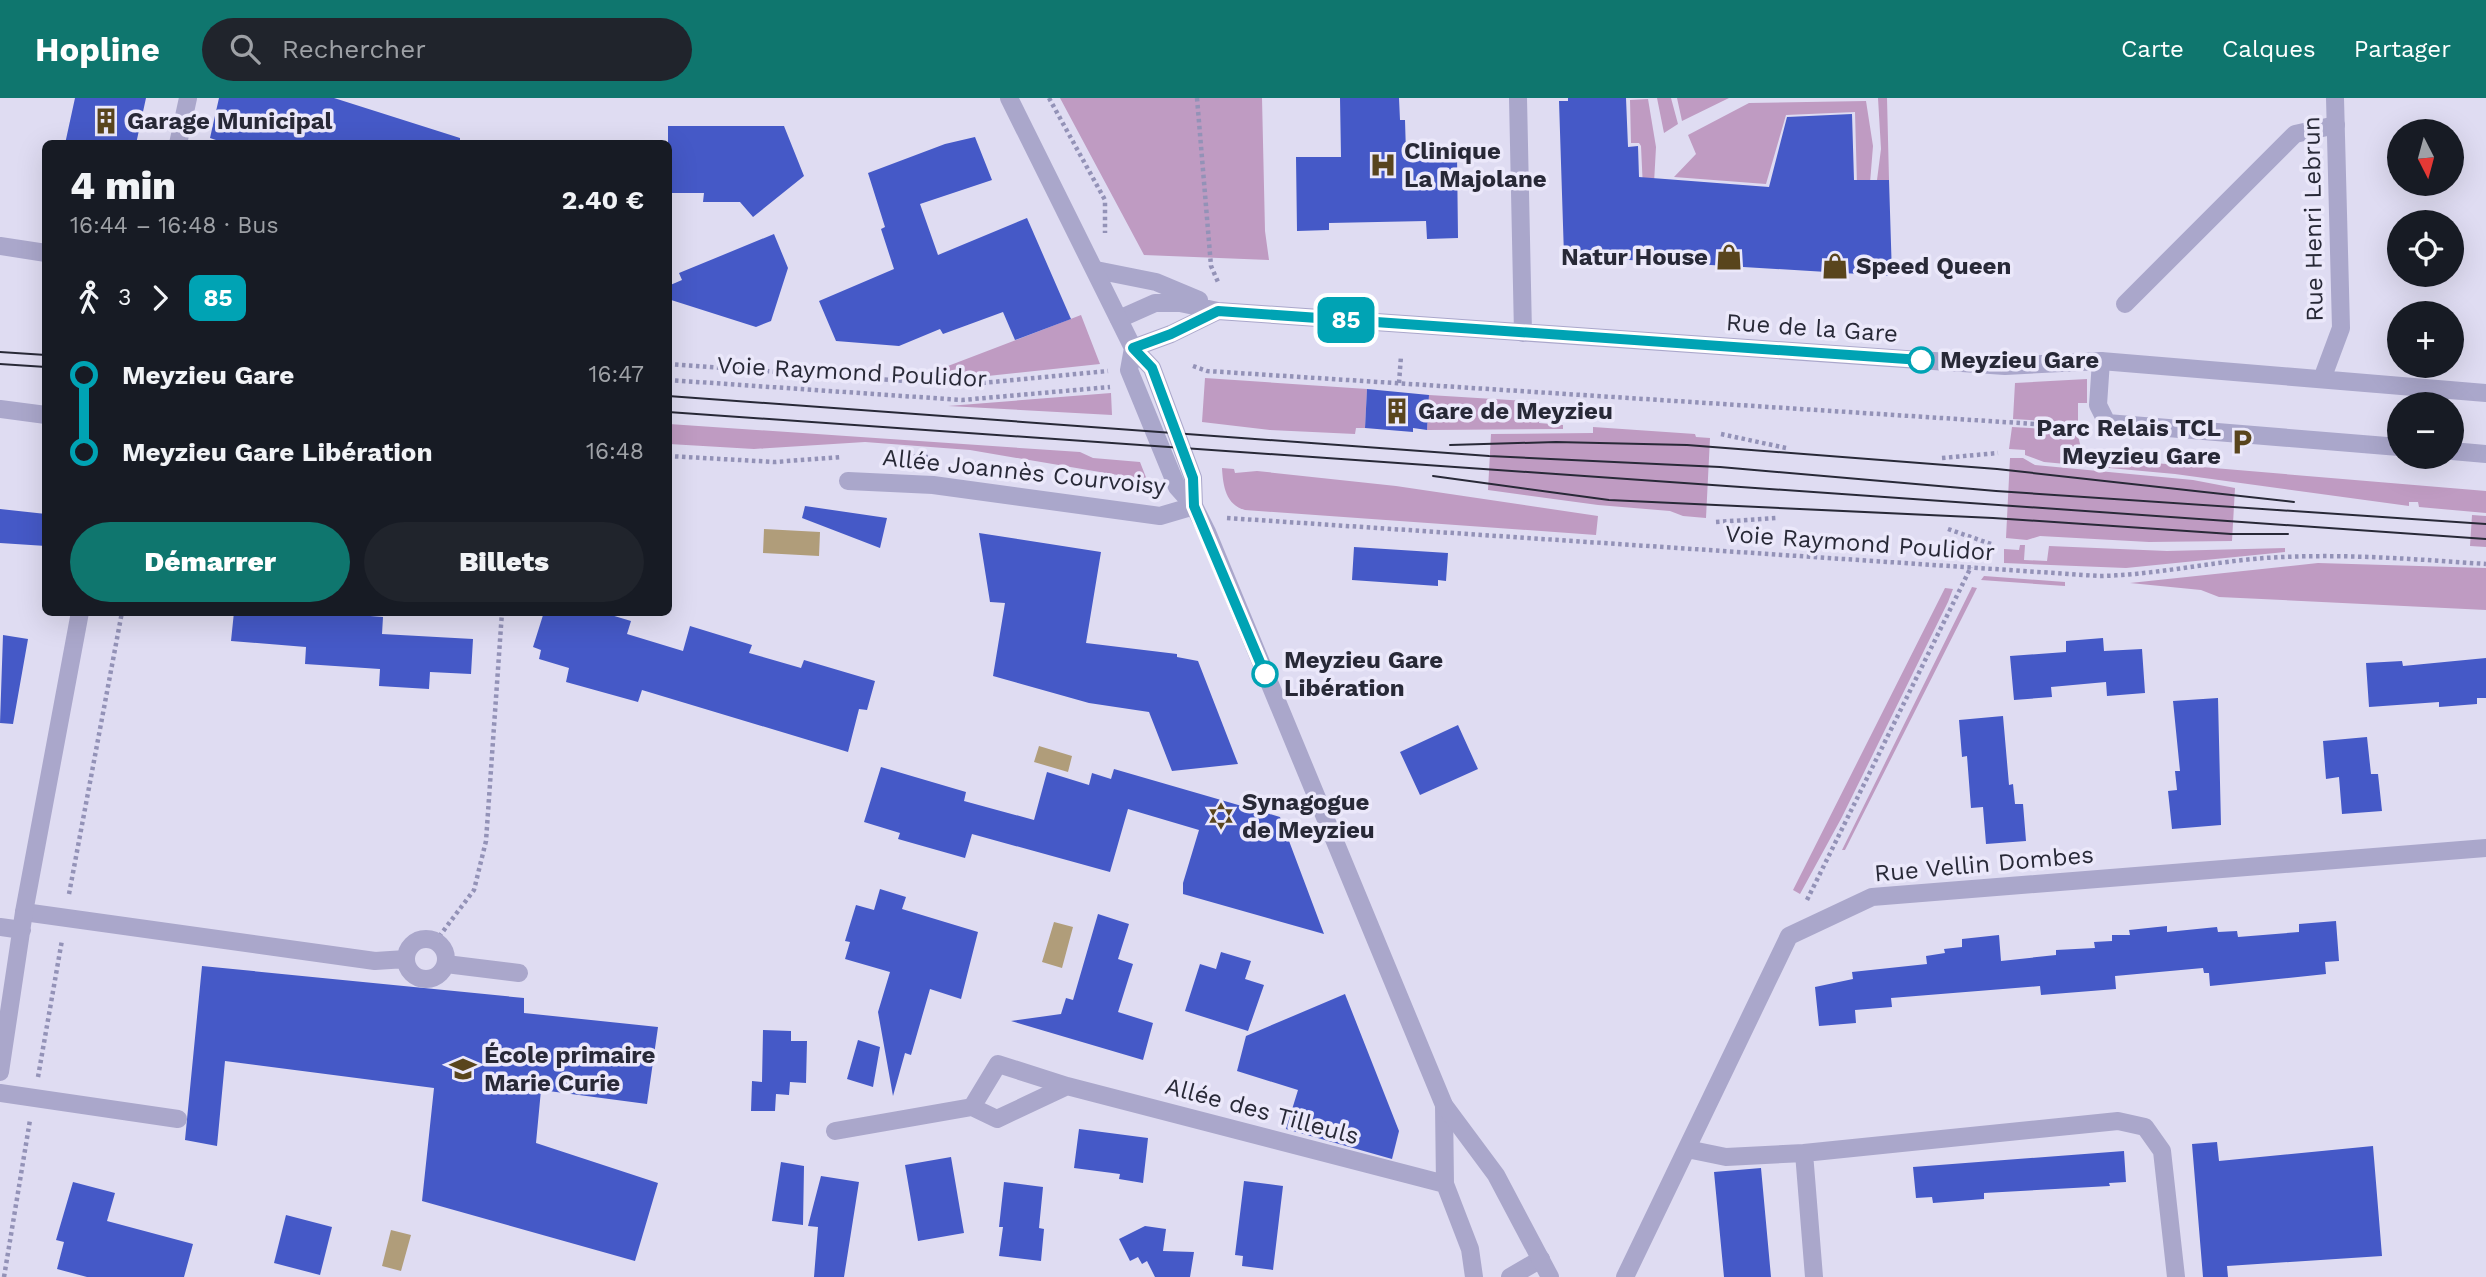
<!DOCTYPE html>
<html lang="fr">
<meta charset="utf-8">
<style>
:root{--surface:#171b24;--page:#20242c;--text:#f1f3f6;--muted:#9ea1a6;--accent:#0f766e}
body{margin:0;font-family:"Work Sans",sans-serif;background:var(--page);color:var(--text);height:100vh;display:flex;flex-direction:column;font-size:26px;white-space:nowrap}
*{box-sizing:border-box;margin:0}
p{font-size:23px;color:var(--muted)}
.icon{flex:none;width:38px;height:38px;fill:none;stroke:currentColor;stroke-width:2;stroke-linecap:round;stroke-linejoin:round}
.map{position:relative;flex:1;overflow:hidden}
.panel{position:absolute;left:42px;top:42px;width:630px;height:476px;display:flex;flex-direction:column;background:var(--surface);border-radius:10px;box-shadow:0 7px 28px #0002}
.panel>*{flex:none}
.badge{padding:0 14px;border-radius:10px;font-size:24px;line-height:46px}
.needle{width:46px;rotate:174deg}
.fabs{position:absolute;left:2387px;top:21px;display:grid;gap:14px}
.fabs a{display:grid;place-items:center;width:77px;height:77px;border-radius:50%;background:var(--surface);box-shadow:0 7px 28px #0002;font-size:35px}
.map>.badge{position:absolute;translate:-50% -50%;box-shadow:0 0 0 4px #fff}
.legs{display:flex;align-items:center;gap:10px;height:77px;padding:0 28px;font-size:23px}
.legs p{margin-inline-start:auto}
.head{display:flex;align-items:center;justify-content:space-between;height:119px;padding:0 28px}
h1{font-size:38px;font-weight:800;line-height:52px}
.cta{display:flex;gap:14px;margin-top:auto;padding:14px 28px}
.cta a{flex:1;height:80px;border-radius:42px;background:var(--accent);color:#fff;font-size:28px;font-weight:800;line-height:80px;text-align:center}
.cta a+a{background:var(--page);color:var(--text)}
ul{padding:0 28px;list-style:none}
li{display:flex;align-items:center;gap:24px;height:77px;font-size:26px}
li i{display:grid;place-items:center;width:10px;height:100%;margin:0 9px;background:currentColor}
li i::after{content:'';width:18px;height:18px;margin:-9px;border:5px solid;border-radius:50%;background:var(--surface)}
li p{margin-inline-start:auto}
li:first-child i{background:linear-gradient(#0000 50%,currentColor 0)}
li:last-child i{background:linear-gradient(currentColor 50%,#0000 0)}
header{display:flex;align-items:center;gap:42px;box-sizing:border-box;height:98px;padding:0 35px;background:var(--accent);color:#fff}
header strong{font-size:33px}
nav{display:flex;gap:38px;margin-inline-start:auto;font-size:24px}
.search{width:490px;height:63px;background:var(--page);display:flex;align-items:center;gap:18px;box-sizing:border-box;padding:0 24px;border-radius:38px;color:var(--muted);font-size:26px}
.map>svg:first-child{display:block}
</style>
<header>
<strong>Hopline</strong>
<div class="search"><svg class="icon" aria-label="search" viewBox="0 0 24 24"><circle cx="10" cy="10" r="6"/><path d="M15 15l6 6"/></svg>Rechercher</div>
<nav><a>Carte</a><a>Calques</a><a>Partager</a></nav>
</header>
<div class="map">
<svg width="2486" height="1179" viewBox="0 0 2486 1179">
<rect width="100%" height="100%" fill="#dfdcf2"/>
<path fill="#bf9bc2" d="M1060,0H1262L1265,133L1269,162L1144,157Z
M1657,0H1671L1678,26L1664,35Z
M1677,0H1729L1682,23Z
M1878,0H1887L1889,82H1877L1881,51Z
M1648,1L1656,49L1654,85L1643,91L1641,48L1639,45H1631L1630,2Z
M1866,3L1873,48L1867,122L1858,124L1855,14L1786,17L1766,86L1674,79L1696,56L1688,37L1749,5Z
M1081,217L1100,266L969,280L927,276Z
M1205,280L1367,291L1365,330H1356L1355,336L1270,332L1202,324Z
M2087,281V305H2078V325L2013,321L2015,285Z
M1111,295L1112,317L948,308Z
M1429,297L1540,304L1539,325L1563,327V331L1427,332Z
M669,326L1080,354L1093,360L1140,364L1147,382L970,352L865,344L754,351L669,346Z
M1593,329L1695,336L1696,339L1710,340L1706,420L1683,418L1670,413L1598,407L1488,392L1491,336L1593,335Z
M2012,329L2077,333L2083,359L2486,393V415L2419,409L2418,404H2409V408L2175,376L2044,364L2025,357V352L2009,351Z
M2010,360H2023L2035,367L2193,382L2235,390L2232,443L2149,444L2040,438L2027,442L2006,440Z
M1222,370L1234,371L1235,375L1257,373L1396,388L1598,418L1596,437L1245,412C1226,407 1223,388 1222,370Z
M2472,417L2486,418V449L2470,448Z
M2020,447H2025L2024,462L2047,463L2049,448L2167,453L2285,450V454L2126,470L2004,465V451L2019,452Z
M2318,465L2486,470V512L2219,499L2201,492L2130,485Z
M1984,478L2065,484V488L1981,482Z
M1972,489L1977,490L1845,752H1842Z
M1945,490L1953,491L1948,504L1842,719L1800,796L1793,792Z"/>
<path fill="#b09d7a" d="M764,431L820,434L819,458L763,455Z
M1039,648L1072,658L1068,674L1034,664Z
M1054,824L1073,829L1062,870L1042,864Z
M391,1132L411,1137L401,1173L382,1168Z"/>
<path fill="#4559c7" d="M75,0H146L136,46H65Z
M219,0H334L460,40V46H228L210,40Z
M1340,0H1399L1400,22H1405L1406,56H1457L1458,140L1427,141L1426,123L1329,125V132L1297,133L1296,59H1341Z
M1568,0H1626L1628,49L1638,48L1639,79L1769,89L1787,19L1852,16L1854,82H1889L1892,178L1564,158L1559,3H1568Z
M668,28H784L804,78L753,119L740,104H703L704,95H668Z
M975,39L992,82L920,106L938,157L1027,120L1071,221L1015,242L1003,214L943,236L940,231L899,248L836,243L819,203L894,171L881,131L885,129L868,75L945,46Z
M774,136L788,170L771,223L756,229L668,201V188L682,182L679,175Z
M1367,291L1429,297L1427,332L1413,330V334L1365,330Z
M805,408L887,420L880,450L802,420Z
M0,411L46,416V448L0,445Z
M979,435L1101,454L1086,545L1177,556V559L1198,563L1238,666L1172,673L1149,614L1089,605L993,578L1005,505L990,504Z
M1354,449L1448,455L1446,483L1438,482V488L1352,482Z
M234,514H318L383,519L382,536L473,541L471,576L430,574L429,591L379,588L380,571L305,566L306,549L231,543Z
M544,514H601L631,523L627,536L683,553L690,528L752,547L749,555L801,570L804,562L875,583L867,612L859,611L848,654L642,592L638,604L566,584L569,570L539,561L541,552L533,549Z
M3,537L28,541L13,626L0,625Z
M2103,540L2104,553L2142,551L2145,595L2107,598L2106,584L2051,589L2052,599L2014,602L2010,558L2066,554V543Z
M2486,560V600H2477V606L2439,609V604L2369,609L2366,565L2402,563L2403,568Z
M2218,600L2221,727L2172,731L2168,693L2177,692L2175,673H2180L2173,603Z
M2003,618L2009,687L2013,686L2015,706H2023L2026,743L1986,746L1983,709L1971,710L1967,658L1962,659L1959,622Z
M1458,627L1478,671L1420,697L1400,654Z
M2367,639L2371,676H2378L2382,713L2342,716L2339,679L2326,681L2323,643Z
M881,669L966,694L964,703L1034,722L1047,674L1089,687L1092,675L1111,681L1114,671L1280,719L1324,836L1183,796V785L1199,732L1128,711L1110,774L972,736L965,760L898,741L900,735L864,724Z
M880,791L906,799L902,811L978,834L961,901L930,891L911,957L905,955L893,998L878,914L890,874L845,861L850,844L845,843L856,807L874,812Z
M1098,816L1129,826L1118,861L1133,866L1118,914L1153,925L1143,962L1011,923L1061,916L1066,900L1073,902Z
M2336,823L2339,863L2325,864L2326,876L2210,888L2209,875H2204L2203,870L2115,878L2116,891L2041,897L2040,888L1891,900L1892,909L1855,912L1856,925L1819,928L1815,889L1853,881L1852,874L1927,866L1926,858L1945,855L1944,851L1962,849V841L1999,837L2001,863L2056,857V852L2095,850L2094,844L2112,843V837H2130L2129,832L2167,828V834L2217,829L2218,834L2237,833L2238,839L2299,834V826Z
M1221,854L1251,863L1245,881L1264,887L1248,933L1185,913L1200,866L1216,871Z
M202,868L524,900V915L658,929L647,1006L541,992L536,1045L658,1085L635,1163L422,1103L434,990L225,963L217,1048L185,1042Z
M1345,896L1399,1033L1392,1061L1286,1031L1298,992L1237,973L1246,938Z
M763,932L791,933V943H807L806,985L790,984L789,997L776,996L775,1013H751L752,983L762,984Z
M858,942L880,949L873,989L847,981Z
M1079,1031L1148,1040L1143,1085L1119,1081L1120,1076L1074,1070Z
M2217,1044L2219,1063L2373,1048L2382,1158L2227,1168L2228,1179H2203L2192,1046Z
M2124,1053L2126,1084L2109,1085L2110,1088L1984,1095V1101L1933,1105L1932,1099L1916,1100L1913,1069Z
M951,1059L964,1135L918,1143L905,1067Z
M781,1064L804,1068L803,1127L772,1123Z
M1761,1070L1771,1179H1724L1714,1074Z
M821,1078L859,1084L844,1179H814L818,1129L808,1128Z
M1244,1083L1283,1088L1273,1172L1242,1168L1243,1158L1235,1157Z
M73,1084L115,1095L107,1123L193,1146L184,1179H87L57,1171L64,1144L56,1142Z
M1004,1084L1043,1089L1039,1130L1044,1131L1041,1163L999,1158L1003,1129H999Z
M286,1117L332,1129L320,1177L274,1165Z
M1145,1128L1166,1131L1163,1153L1194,1154L1190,1179H1155L1147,1163L1142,1166L1138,1159L1130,1163L1119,1141Z"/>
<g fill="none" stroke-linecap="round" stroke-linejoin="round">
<path stroke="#9392b7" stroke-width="4.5" stroke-dasharray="3.5 3.5" stroke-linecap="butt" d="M1049,0L1105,102V135
M1197,0L1211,168L1218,184
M668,266L961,287L1108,273
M1193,268L1207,273L2082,329
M668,282L962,302L1110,289
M1399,285L1401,258
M1721,336L1786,350
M668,358L775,364L841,359
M891,358L928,359
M1942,360L1998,355
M958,363L994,368
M1227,420L2099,478C2155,477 2210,464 2265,460C2339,455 2412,461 2486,466
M1716,424L1777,420
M1948,431L1991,446
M69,796L122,514
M1807,802L1971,469
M435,844L474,792L486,743L502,514
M38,979L62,842
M4,1179L30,1022"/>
<path stroke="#aaa7cb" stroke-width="18" d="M2125,206L2295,36L2336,27
M2101,263L2098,307L2107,325L2399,349
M2452,353L2486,356
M24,814L375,863L406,861
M406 861a20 20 0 1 1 40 0a20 20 0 1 1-40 0Z
M446,866L519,875
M0,995L178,1021"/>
<path stroke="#aaa7cb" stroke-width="18" d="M1518,0L1523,235
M178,46L188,0
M0,148L46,155
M1096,172L1156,184L1199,202
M1119,221L1155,205H1180L1218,213L2005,268L2101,263L2486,295
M1133,250L1171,236L1218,213
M2322,281L2341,230L2335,0
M0,311L46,317
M848,383L933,387L1160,418L1194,408
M0,829L22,832
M0,974L24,814L80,514
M1444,1007L1445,1086L1470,1151L1474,1179
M972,1009L998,966L1067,988
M835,1033L972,1009L997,1021L1067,988L1445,1086
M1687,1051L1726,1059L1804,1055L1814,1179
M1804,1055L2118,1023L2145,1029L2162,1053L2176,1179
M1510,1179L1541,1161
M1625,1179L1789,838L1872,799L2486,750"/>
<path stroke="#aaa7cb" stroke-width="18" d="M1009,0L1133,250L1152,270L1193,380L1194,408
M1133,250L1129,272L1177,389L1194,408L1207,434L1444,1007L1496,1077L1550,1179"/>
<path stroke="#282937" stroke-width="2" d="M0,254L46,257
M0,266L46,269
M668,298L1489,358L1720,369L1996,393L2486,426
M668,314L2486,441
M1450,347L1556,344L1687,347L1997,371L2294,404
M1433,378L1609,402L1993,420L2231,436H2288"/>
</g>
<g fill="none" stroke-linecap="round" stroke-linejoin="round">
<g stroke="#fff" stroke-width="16">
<path id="line-1" d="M1265,576L1194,408L1193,380L1152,270L1133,250L1171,236L1218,213L1921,262"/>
</g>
<use href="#line-1" stroke="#00a3b4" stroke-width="10"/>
</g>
<defs>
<g id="building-bare" transform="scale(2.1)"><path d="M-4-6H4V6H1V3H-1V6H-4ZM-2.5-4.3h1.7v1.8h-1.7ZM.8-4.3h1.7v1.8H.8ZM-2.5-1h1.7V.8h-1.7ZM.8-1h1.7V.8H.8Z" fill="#59451d" stroke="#ebe8fa" stroke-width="2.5" paint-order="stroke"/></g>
<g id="hospital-bare" transform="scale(2.1)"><path d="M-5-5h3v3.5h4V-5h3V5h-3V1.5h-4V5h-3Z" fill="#59451d" stroke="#ebe8fa" stroke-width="2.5" paint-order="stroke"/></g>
<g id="shop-bare" transform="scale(2.1)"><path d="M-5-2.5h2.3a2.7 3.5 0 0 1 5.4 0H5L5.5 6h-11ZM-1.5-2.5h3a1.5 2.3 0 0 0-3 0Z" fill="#59451d" stroke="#ebe8fa" stroke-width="2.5" paint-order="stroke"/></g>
<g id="parking-bare" transform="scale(2.1)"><path d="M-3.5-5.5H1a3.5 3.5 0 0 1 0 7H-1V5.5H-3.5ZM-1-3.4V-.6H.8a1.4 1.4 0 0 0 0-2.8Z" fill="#59451d" stroke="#ebe8fa" stroke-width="2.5" paint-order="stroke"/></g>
<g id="synagogue-bare" transform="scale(2.1)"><path d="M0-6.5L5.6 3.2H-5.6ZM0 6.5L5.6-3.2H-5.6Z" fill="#59451d" stroke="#ebe8fa" stroke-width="2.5" paint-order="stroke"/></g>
<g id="school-bare" transform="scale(2.1)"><path d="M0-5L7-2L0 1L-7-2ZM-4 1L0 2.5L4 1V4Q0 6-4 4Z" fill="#59451d" stroke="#ebe8fa" stroke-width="2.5" paint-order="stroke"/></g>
</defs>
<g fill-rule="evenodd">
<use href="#building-bare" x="106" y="23"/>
<use href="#hospital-bare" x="1383" y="67"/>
<use href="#shop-bare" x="1729" y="159"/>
<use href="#shop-bare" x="1835" y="168"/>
<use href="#building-bare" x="1397" y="313"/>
<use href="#parking-bare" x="2242" y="344"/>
<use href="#synagogue-bare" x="1221" y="718"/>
<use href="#school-bare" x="463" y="971"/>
</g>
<g fill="#fff" stroke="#00a3b4" stroke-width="3.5">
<circle cx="1921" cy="262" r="12"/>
<circle cx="1265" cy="576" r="12"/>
</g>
<g text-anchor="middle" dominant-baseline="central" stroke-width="7" stroke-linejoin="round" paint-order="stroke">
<g font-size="24" font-weight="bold" fill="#282937" stroke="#ebe8fa" text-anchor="start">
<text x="127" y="23">Garage Municipal</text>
<text x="1404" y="53">Clinique<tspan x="1404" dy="28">La Majolane</tspan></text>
<text x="1708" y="159" text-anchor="end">Natur House</text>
<text x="1856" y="168">Speed Queen</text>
<text x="1418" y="313">Gare de Meyzieu</text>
<text x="2221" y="330" text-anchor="end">Parc Relais TCL<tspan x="2221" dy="28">Meyzieu Gare</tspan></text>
<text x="1242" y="704">Synagogue<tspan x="1242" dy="28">de Meyzieu</tspan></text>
<text x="484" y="957">École primaire<tspan x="484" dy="28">Marie Curie</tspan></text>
</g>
<g font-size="24" fill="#282937" stroke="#ebe8fa">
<text transform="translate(2313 121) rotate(-91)">Rue Henri Lebrun</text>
<text transform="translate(1812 230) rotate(4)">Rue de la Gare</text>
<text transform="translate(852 274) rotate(3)">Voie Raymond Poulidor</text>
<text transform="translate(1024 374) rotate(6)">Allée Joannès Courvoisy</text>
<text transform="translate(1860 445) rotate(4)">Voie Raymond Poulidor</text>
<text transform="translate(1984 766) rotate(-5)">Rue Vellin Dombes</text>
<text transform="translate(1262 1013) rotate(15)">Allée des Tilleuls</text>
</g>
<g font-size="24" font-weight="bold" fill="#282937" stroke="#ebe8fa" text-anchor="start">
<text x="1940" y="262">Meyzieu Gare</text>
<text x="1284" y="562">Meyzieu Gare<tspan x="1284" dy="28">Libération</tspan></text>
</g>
</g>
</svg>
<div class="fabs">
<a><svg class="needle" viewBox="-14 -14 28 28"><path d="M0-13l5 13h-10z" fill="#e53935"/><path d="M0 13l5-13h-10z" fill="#9ea1a6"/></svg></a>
<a><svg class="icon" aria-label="locate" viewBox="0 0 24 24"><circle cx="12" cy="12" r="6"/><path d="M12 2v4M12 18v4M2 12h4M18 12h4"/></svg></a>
<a>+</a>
<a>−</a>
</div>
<b class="badge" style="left:1346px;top:222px;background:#00a3b4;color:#fff">85</b>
<section class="panel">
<div class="head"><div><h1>4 min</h1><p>16:44 – 16:48 · Bus</p></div><b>2.40 €</b></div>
<div class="legs"><svg class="icon" aria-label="walk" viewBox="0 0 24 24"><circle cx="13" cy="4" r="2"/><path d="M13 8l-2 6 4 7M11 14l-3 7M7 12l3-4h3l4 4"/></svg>3<svg class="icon" aria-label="forward" viewBox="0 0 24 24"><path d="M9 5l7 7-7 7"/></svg><b class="badge" style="background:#00a3b4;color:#fff">85</b></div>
<ul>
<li><i style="color:#00a3b4"></i><b>Meyzieu Gare</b><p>16:47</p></li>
<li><i style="color:#00a3b4"></i><b>Meyzieu Gare Libération</b><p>16:48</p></li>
</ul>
<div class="cta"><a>Démarrer</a><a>Billets</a></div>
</section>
</div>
